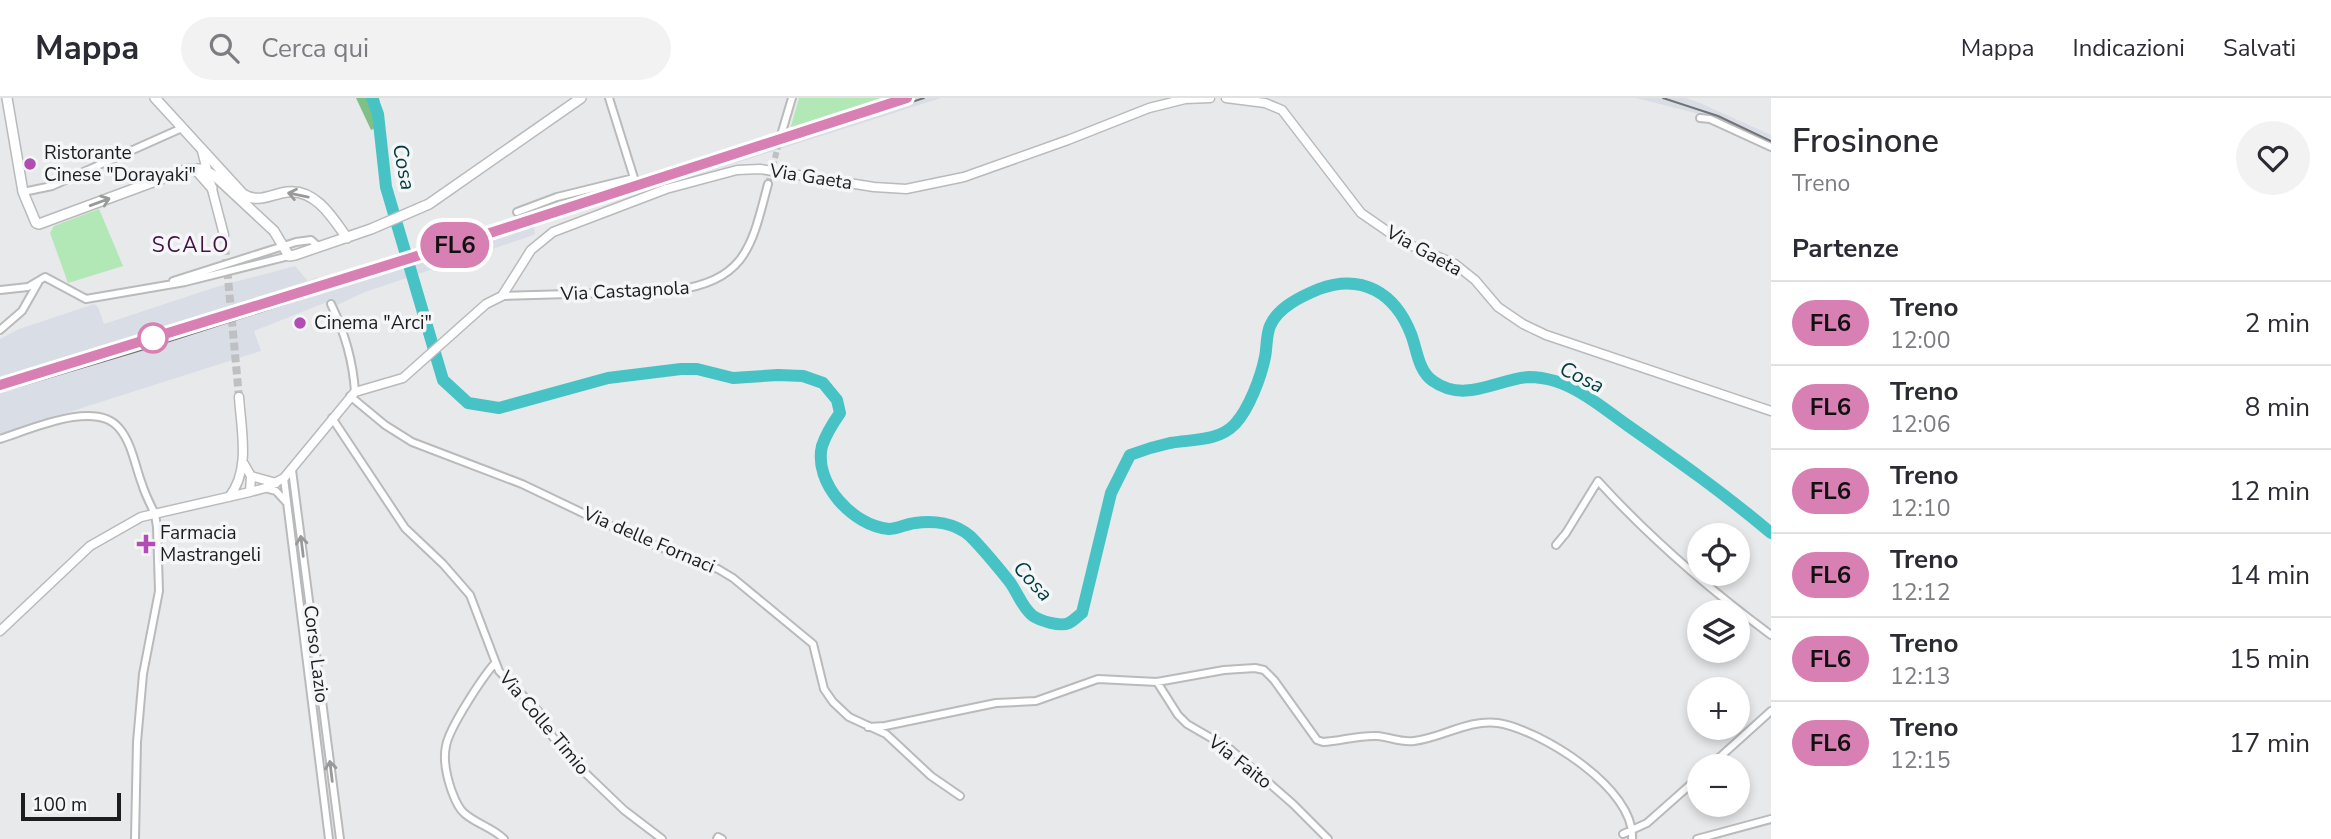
<!DOCTYPE html>
<html lang="it">
<meta charset="utf-8">
<style>
:root{--surface:#fff;--page:#f2f2f3;--text:#2b2b33;--muted:#7c7c81;--line:#e1e1e2}
body{margin:0;font-family:"Nunito Sans",sans-serif;background:var(--page);color:var(--text);height:100vh;display:flex;flex-direction:column;font-size:26px;white-space:nowrap}
*{box-sizing:border-box;margin:0}
p{font-size:23px;color:var(--muted)}
.icon{flex:none;width:38px;height:38px;fill:none;stroke:currentColor;stroke-width:2;stroke-linecap:round;stroke-linejoin:round}
.map{position:relative;flex:1;overflow:hidden}
.drawer{display:flex;flex-direction:column;background:var(--surface);width:560px}
.drawer>*{flex:none}
.badge{padding:0 14px;border-radius:23px;font-size:24px;line-height:46px}
.fabs{position:absolute;left:1687px;top:425px;display:grid;gap:14px}
.fabs a{display:grid;place-items:center;width:63px;height:63px;border-radius:50%;background:var(--surface);box-shadow:0 4px 10px #0003;font-size:35px}
.scale{position:absolute;left:21px;bottom:18px;width:100px;box-sizing:border-box;padding-left:7px;border:4px solid #1d1d1e;border-top:0;font-size:19px;line-height:24px;white-space:nowrap;color:#1d1d1e;-webkit-text-stroke:5px #f5f6f8;paint-order:stroke}
.map>.badge{position:absolute;translate:-50% -50%;box-shadow:0 0 0 4px #fff}
h2{padding:0 21px;font-size:26px;line-height:63px}
.round{display:grid;place-items:center;flex:none;width:74px;height:74px;border-radius:37px;background:var(--page)}
.overview{display:flex;align-items:center;justify-content:space-between;height:119px;padding:0 21px}
h1{font-size:33px;font-weight:600;line-height:52px}
ul{padding:0;list-style:none}
li{display:flex;align-items:center;gap:21px;height:84px;padding:0 21px;border-top:2px solid var(--line)}
li div{flex:1}
li b{display:block;font-size:26px}
li em{font-style:normal}
li .badge{min-width:77px;font-weight:700;text-align:center}
header{display:flex;align-items:center;gap:42px;box-sizing:border-box;height:98px;padding:0 35px;background:var(--surface);border-bottom:2px solid var(--line)}
header strong{font-size:33px}
nav{display:flex;gap:38px;margin-inline-start:auto;font-size:24px}
.search{width:490px;height:63px;background:var(--page);display:flex;align-items:center;gap:18px;box-sizing:border-box;padding:0 24px;border-radius:38px;color:var(--muted);font-size:26px}
main{display:flex;flex:1;min-height:0}
.map>svg:first-child{display:block}
</style>
<header>
<strong>Mappa</strong>
<div class="search"><svg class="icon" aria-label="search" viewBox="0 0 24 24"><circle cx="10" cy="10" r="6"/><path d="M15 15l6 6"/></svg>Cerca qui</div>
<nav><a>Mappa</a><a>Indicazioni</a><a>Salvati</a></nav>
</header>
<main>
<div class="map">
<svg width="1771" height="741" viewBox="0 0 1771 741">
<rect width="100%" height="100%" fill="#e8e9eb"/>
<path fill="#d9dde6" d="M903,0H941L534,129L535,136L528,139L365,194L337,207L332,202L254,233L261,253L0,336V241L19,231L94,206L98,209L104,226L216,189L295,168L308,183L317,179L319,184L396,162Z
M1636,0H1686L1700,5L1771,37V46L1707,18Z"/>
<path fill="#b2e7b6" d="M799,0H903L789,35Z
M99,111L123,168L68,185L50,135L54,128Z"/>
<path fill="#7fc185" d="M356,0H379L384,26L371,32Z"/>
<g fill="none" stroke-linecap="round" stroke-linejoin="round">
<path stroke="#47c3c5" stroke-width="12" d="M372,0L378,16L386,89L443,282L468,305L499,310L608,280L681,271H697L733,280L778,277L803,278L823,285L837,302L840,315C833,325 826,336 822,348C813,385 853,428 889,431C897,431 906,426 915,425C934,422 955,425 970,438C983,451 997,468 1009,483C1017,493 1022,510 1033,518C1041,523 1060,529 1069,525C1073,523 1078,518 1082,515L1111,395L1130,357C1143,352 1156,348 1170,345C1192,341 1218,344 1235,326C1249,311 1261,279 1265,259C1267,250 1266,237 1270,228C1278,209 1302,198 1319,191C1362,175 1395,195 1411,236C1417,251 1418,273 1433,283C1465,306 1497,281 1529,279C1537,279 1548,281 1555,283C1581,291 1606,312 1627,327C1677,362 1725,396 1771,435"/>
<path stroke="#bfc0c2" stroke-width="6" stroke-dasharray="6 3" stroke-linecap="butt" d="M768,86L781,37"/>
<path stroke="#bfc0c2" stroke-width="8" stroke-dasharray="8 4" stroke-linecap="butt" d="M224,137L239,299"/>
<g stroke="#b9babb" stroke-width="10">
<path id="minor" d="M1700,20L1710,21L1771,49
M781,37L792,0
M23,94L52,88L182,30
M517,114L557,99L634,80L609,0
M173,183L296,144L311,142L319,149
M0,192L28,189L45,179L86,201L185,184L289,158
M502,198L672,193C746,182 751,151 768,86
M331,206C345,235 353,262 355,294
M0,232L22,213L38,185
M350,298L385,327L412,344L522,386L589,418L647,444L718,471L733,480L813,546L824,591L833,604L849,619L886,636L931,678L960,698
M332,320L405,430L443,466L470,497L499,573L542,617L552,638L577,667L624,712L662,741
M0,341C29,332 96,301 119,330C132,345 135,368 142,386C145,396 150,406 155,416L157,429L159,493L143,576L137,644L135,741
M292,372L340,741
M284,380L329,741
M265,390L276,393L286,404
M1556,447L1566,435L1598,383C1650,440 1709,491 1771,537
M495,565C482,580 449,630 446,648C443,662 447,679 451,691C454,699 457,709 464,715C476,726 492,729 504,741
M1157,584L1178,617L1187,626L1230,651L1293,706L1328,741
M868,629L885,628L996,605L1036,603L1098,581L1157,584L1224,572L1255,570L1264,572L1274,582L1317,642L1323,644C1341,643 1359,637 1377,638C1390,639 1401,645 1414,643C1442,640 1468,621 1498,625C1541,632 1636,691 1632,741
M1710,668L1771,613
M1623,736L1647,725L1699,679
M717,741L718,739L722,741
M1697,741L1771,721"/>
</g>
<g stroke="#b9babb" stroke-width="11">
<path id="tertiary" d="M1226,0L1265,5L1282,12L1361,115L1403,144L1455,166L1475,182L1498,209L1523,226L1546,237L1771,313
M202,53L224,137
M244,366L251,378L250,394
M251,378L276,385
M229,399C251,372 241,331 239,299
M0,533L90,448L141,419L250,394L265,390L284,380L355,294L403,280L486,206L502,198L531,152L553,134L666,91L737,72L760,71L874,89L906,91L964,79L1068,42L1149,10L1185,1L1210,0"/>
</g>
<g stroke="#b9babb" stroke-width="12">
<path id="secondary" d="M7,0L23,94L36,125L39,126L188,71L197,73L212,90
M155,0L243,96C258,106 271,96 287,94C315,90 333,120 347,140
M188,71H202L215,78L274,133L289,158L295,157L371,131L429,106L581,0"/>
</g>
<use href="#minor" stroke="#fff" stroke-width="6"/>
<use href="#tertiary" stroke="#fff" stroke-width="8"/>
<use href="#secondary" stroke="#fff" stroke-width="9"/>
<path stroke="#727374" stroke-width="2" d="M1663,0L1718,18L1771,43
M0,294L148,250L924,0"/>
</g>
<defs><path id="oneway-shaft" d="M-6 0H5M1.5-3L5.5 0L1.5 3" fill="none" stroke-width="1.6" stroke-linecap="round" stroke-linejoin="round" transform="scale(1.75)"/></defs>
<g stroke="#99999a">
<use href="#oneway-shaft" transform="translate(298 97) rotate(-168)"/>
<use href="#oneway-shaft" transform="translate(100 104) rotate(-20)"/>
<use href="#oneway-shaft" transform="translate(302 448) rotate(-97)"/>
<use href="#oneway-shaft" transform="translate(331 673) rotate(-97)"/>
</g>
<g fill="none" stroke-linecap="round" stroke-linejoin="round">
<g stroke="#fff" stroke-width="16">
<path id="line" d="M0,287L459,145L907,0"/>
</g>
<use href="#line" stroke="#d880b4" stroke-width="10"/>
</g>
<g fill="#b14db3" stroke="#f5f6f8" stroke-width="2.5">
<circle cx="30" cy="66" r="7"/>
<circle cx="300" cy="225" r="7"/>
<path d="M142.5 435.5h7v7h7v7h-7v7h-7v-7h-7v-7h7z"/>
</g>
<circle fill="#fff" stroke="#d880b4" stroke-width="3.5" cx="153" cy="240" r="14"/>
<g text-anchor="middle" dominant-baseline="central" stroke-width="7" stroke-linejoin="round" paint-order="stroke">
<g font-size="19" fill="#1d1d1e" stroke="#f5f6f8" text-anchor="start">
<text x="44" y="55">Ristorante<tspan x="44" dy="22">Cinese "Dorayaki"</tspan></text>
<text x="314" y="225">Cinema "Arci"</text>
<text x="160" y="435">Farmacia<tspan x="160" dy="22">Mastrangeli</tspan></text>
</g>
<g font-size="19" fill="#1d1d1e" stroke="#f5f6f8">
<text transform="translate(811 79) rotate(9)">Via Gaeta</text>
<text transform="translate(1424 153) rotate(29)">Via Gaeta</text>
<text transform="translate(625 193) rotate(-3)">Via Castagnola</text>
<text transform="translate(649 442) rotate(23)">Via delle Fornaci</text>
<text transform="translate(316 556) rotate(83)">Corso Lazio</text>
<text transform="translate(544 625) rotate(50)">Via Colle Timio</text>
<text transform="translate(1240 664) rotate(38)">Via Faito</text>
</g>
<g font-size="21" font-style="italic" fill="#013d3e" stroke="#f5f6f8">
<text transform="translate(404 69) rotate(79)">Cosa</text>
<text transform="translate(1582 279) rotate(26)">Cosa</text>
<text transform="translate(1033 483) rotate(47)">Cosa</text>
</g>
<g font-size="21" letter-spacing="2" fill="#431344" stroke="#f5f6f8">
<text x="191" y="147">SCALO</text>
</g>
</g>
</svg>
<div class="fabs">
<a><svg class="icon" aria-label="locate" viewBox="0 0 24 24"><circle cx="12" cy="12" r="6"/><path d="M12 2v4M12 18v4M2 12h4M18 12h4"/></svg></a>
<a><svg class="icon" aria-label="layers" viewBox="0 0 24 24"><path d="M12 4l9 5-9 5-9-5zM3 14l9 5 9-5"/></svg></a>
<a>+</a>
<a>−</a>
</div>
<div class="scale">100 m</div>
<b class="badge" style="left:455px;top:147px;background:#d880b4;color:#111">FL6</b>
</div>
<section class="drawer">
<div class="overview"><div><h1>Frosinone</h1><p>Treno</p></div><a class="round"><svg class="icon" aria-label="heart" viewBox="0 0 24 24"><path d="M12 20l-8-8c-3-5 5-10 8-4 3-6 11-1 8 4z"/></svg></a></div>
<h2>Partenze</h2>
<ul>
<li><span class="badge" style="background:#d880b4;color:#111">FL6</span><div><b>Treno</b><p>12:00</p></div><em>2 min</em></li>
<li><span class="badge" style="background:#d880b4;color:#111">FL6</span><div><b>Treno</b><p>12:06</p></div><em>8 min</em></li>
<li><span class="badge" style="background:#d880b4;color:#111">FL6</span><div><b>Treno</b><p>12:10</p></div><em>12 min</em></li>
<li><span class="badge" style="background:#d880b4;color:#111">FL6</span><div><b>Treno</b><p>12:12</p></div><em>14 min</em></li>
<li><span class="badge" style="background:#d880b4;color:#111">FL6</span><div><b>Treno</b><p>12:13</p></div><em>15 min</em></li>
<li><span class="badge" style="background:#d880b4;color:#111">FL6</span><div><b>Treno</b><p>12:15</p></div><em>17 min</em></li>
</ul>
</section>
</main>
